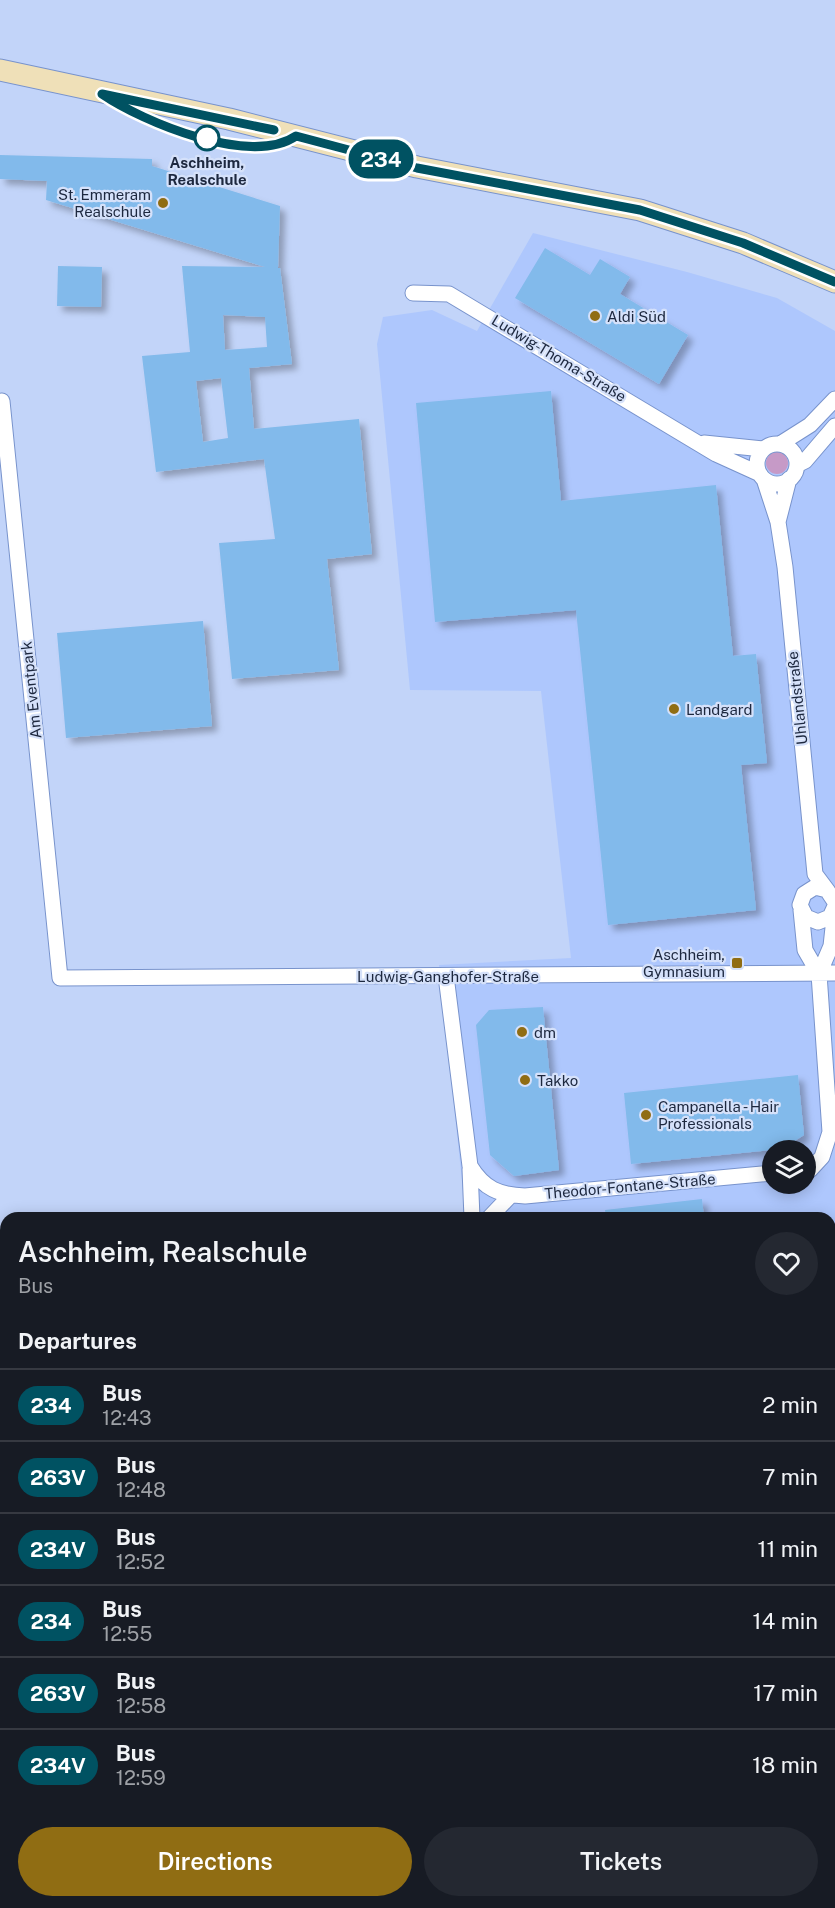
<!DOCTYPE html>
<meta charset="utf-8">
<style>
:root{--surface:#171b24;--page:#242831;--text:#f1f3f6;--muted:#9ea1a6;--line:#363941;--accent:#906d13}
body{margin:0;font-family:"Public Sans",sans-serif;background:var(--page);color:var(--text);height:100vh;display:flex;flex-direction:column;font-size:22px;white-space:nowrap}
*{box-sizing:border-box;margin:0}
p{font-size:20px;color:var(--muted)}
.icon{flex:none;width:33px;height:33px;fill:none;stroke:currentColor;stroke-width:2;stroke-linecap:round;stroke-linejoin:round}
.map{position:relative;flex:1;overflow:hidden}
.drawer{position:absolute;left:0px;top:1212px;width:836px;height:696px;display:flex;flex-direction:column;background:var(--surface);border-radius:18px 18px 0 0;box-shadow:0 3px 15px #0003}
.drawer>*{flex:none}
.badge{padding:0 12px;border-radius:20px;font-size:21px;line-height:39px}
.tools{position:absolute;left:762px;top:1140px;display:grid;gap:12px}
.tools a{display:grid;place-items:center;width:54px;height:54px;border-radius:50%;background:var(--surface);box-shadow:0 3px 15px #0003;font-size:30px}
.map>.badge{position:absolute;translate:-50% -50%;box-shadow:0 0 0 3px #fff}
h2{padding:0 18px;font-size:22px;line-height:54px}
.round{display:grid;place-items:center;flex:none;width:63px;height:63px;border-radius:32px;background:var(--page)}
.head{display:flex;align-items:center;justify-content:space-between;height:102px;padding:0 18px}
h1{font-size:28px;font-weight:600;line-height:45px}
.cta{display:flex;gap:12px;margin-top:auto;padding:12px 18px}
.cta a{flex:1;height:69px;border-radius:36px;background:var(--accent);color:#fff;font-size:24px;font-weight:600;line-height:69px;text-align:center}
.cta a+a{background:var(--page);color:var(--text)}
ul{padding:0;list-style:none}
li{display:flex;align-items:center;gap:18px;height:72px;padding:0 18px;border-top:2px solid var(--line)}
li div{flex:1}
li b{display:block;font-size:22px}
li em{font-style:normal}
li .badge{min-width:66px;font-weight:700;text-align:center}
.map>svg:first-child{display:block}
</style>
<div class="map">
<svg width="835" height="1908" viewBox="0 0 835 1908">
<defs>
<filter id="shadow"><feDropShadow dx="5.5" dy="5.5" stdDeviation="3" flood-color="#0004"/></filter>
</defs>
<rect width="100%" height="100%" fill="#c2d4f9"/>
<path fill="#aec7fd" fill-rule="evenodd" d="M533,233L687,272L777,298L835,331V1338L830,1342V1218H466L439,965L571,958L541,691L410,690L377,344L383,317L432,310L477,331ZM772,1150H806V1184H772Z
M835,1422V1642H830V1427Z"/>
<path fill="#c69ac7" d="M766 463a11 11 0 1 1 22 0a11 11 0 1 1-22 0Z"/>
<path fill="#82baeb" fill-rule="evenodd" filter="url(#shadow)" d="M0,155L152,159V166L280,206L278,268H280L292,364L249,368L254,429L359,419L372,554L327,559L339,670L232,679L219,543L275,539L264,459L156,472L142,356L190,352L182,266L265,267L46,200L47,181L0,179ZM223,315L265,317L267,347L225,350ZM221,378L228,438L203,442L196,381Z
M545,248L590,275L600,259L630,277L620,294L688,335L659,384L515,298Z
M58,266L102,267L101,307L57,306Z
M551,391L561,501L716,485L733,656L756,654L767,763L741,765L756,910L608,925L576,610L435,622L416,403Z
M203,621L212,726L66,738L57,633Z
M543,1007L559,1170L514,1176L490,1155L476,1025L489,1010Z
M798,1075L804,1135L782,1149L631,1164L624,1093Z
M702,1199L704,1218H606L605,1210Z"/>
<g fill="none" stroke-linecap="round" stroke-linejoin="round">
<g stroke="#7893cc" stroke-width="17">
<path id="street" d="M413,293L449,294L716,454L760,474
M2,401L60,978L835,973
M704,443L763,449
M780,444L810,425L835,399
M757 464a20 20 0 1 1 40 0a20 20 0 1 1-40 0Z
M797,465L805,461L835,426
M764,479L778,522L785,567L815,874L827,890
M778,522L789,479
M835,902L827,890L815,887L804,894L800,905L806,917L818,922L830,917L835,906
M801,910L805,950L819,974L830,1132L822,1157L810,1170H806
M819,974L831,946L835,909
M446,976L470,1166C484,1189 499,1195 525,1196L772,1173
M470,1169L472,1218
M489,1218L510,1196
M830,1657H835"/>
</g>
<g stroke="#7893cc" stroke-width="23">
<path id="secondary" d="M0,70L229,119L417,167L640,210L743,243L835,282"/>
</g>
<g stroke="#8d7121" stroke-width="26">
<path id="primary" d="M830,1389L835,1385
M0,1634L6,1633"/>
</g>
<use href="#street" stroke="#fff" stroke-width="15"/>
<use href="#secondary" stroke="#efe0b8" stroke-width="21"/>
<use href="#primary" stroke="#dfc170" stroke-width="24"/>
</g>
<g fill="none" stroke-linecap="round" stroke-linejoin="round">
<g stroke="#fff" stroke-width="14">
<path id="line" d="M274,130L102,94C143,122 251,167 296,136L417,168L640,210L743,243L835,282"/>
</g>
<use href="#line" stroke="#005262" stroke-width="9"/>
</g>
<circle fill="#fff" stroke="#005262" stroke-width="3" cx="207" cy="138" r="12"/>
<g fill="#906d13" stroke="#d5e1fa" stroke-width="2">
<circle cx="163" cy="203" r="6"/>
<circle cx="595" cy="316" r="6"/>
<circle cx="674" cy="709" r="6"/>
<rect x="731" y="957" width="12" height="12" rx="3"/>
<circle cx="522" cy="1032" r="6"/>
<circle cx="525" cy="1080" r="6"/>
<circle cx="646" cy="1115" r="6"/>
</g>
<g text-anchor="middle" dominant-baseline="central" stroke-width="4.5" stroke-linejoin="round" paint-order="stroke">
<g font-size="15" font-weight="bold" fill="#1d283f" stroke="#d5e1fa">
<text x="207" y="162">Aschheim,<tspan x="207" dy="17">Realschule</tspan></text>
</g>
<g font-size="15" fill="#1d283f" stroke="#d5e1fa" text-anchor="start">
<text x="151" y="194" text-anchor="end">St. Emmeram<tspan x="151" dy="17">Realschule</tspan></text>
<text x="607" y="316">Aldi Süd</text>
<text x="686" y="709">Landgard</text>
<text x="725" y="954" text-anchor="end">Aschheim,<tspan x="725" dy="17">Gymnasium</tspan></text>
<text x="534" y="1032">dm</text>
<text x="537" y="1080">Takko</text>
<text x="658" y="1106">Campanella - Hair<tspan x="658" dy="17">Professionals</tspan></text>
</g>
<g font-size="15" fill="#1d283f" stroke="#d5e1fa">
<text transform="translate(559 358) rotate(31)">Ludwig-Thoma-Straße</text>
<text transform="translate(31 690) rotate(-96)">Am Eventpark</text>
<text transform="translate(797 698) rotate(-96)">Uhlandstraße</text>
<text x="448" y="976">Ludwig-Ganghofer-Straße</text>
<text transform="translate(630 1186) rotate(-5)">Theodor-Fontane-Straße</text>
</g>
</g>
</svg>
<div class="tools">
<a><svg class="icon" aria-label="layers" viewBox="0 0 24 24"><path d="M12 4l9 5-9 5-9-5zM3 14l9 5 9-5"/></svg></a>
</div>
<b class="badge" style="left:381px;top:159px;background:#005262;color:#fff">234</b>
<section class="drawer">
<div class="head"><div><h1>Aschheim, Realschule</h1><p>Bus</p></div><a class="round"><svg class="icon" aria-label="heart" viewBox="0 0 24 24"><path d="M12 20l-8-8c-3-5 5-10 8-4 3-6 11-1 8 4z"/></svg></a></div>
<h2>Departures</h2>
<ul>
<li><span class="badge" style="background:#005262;color:#fff">234</span><div><b>Bus</b><p>12:43</p></div><em>2 min</em></li>
<li><span class="badge" style="background:#005262;color:#fff">263V</span><div><b>Bus</b><p>12:48</p></div><em>7 min</em></li>
<li><span class="badge" style="background:#005262;color:#fff">234V</span><div><b>Bus</b><p>12:52</p></div><em>11 min</em></li>
<li><span class="badge" style="background:#005262;color:#fff">234</span><div><b>Bus</b><p>12:55</p></div><em>14 min</em></li>
<li><span class="badge" style="background:#005262;color:#fff">263V</span><div><b>Bus</b><p>12:58</p></div><em>17 min</em></li>
<li><span class="badge" style="background:#005262;color:#fff">234V</span><div><b>Bus</b><p>12:59</p></div><em>18 min</em></li>
</ul>
<div class="cta"><a>Directions</a><a>Tickets</a></div>
</section>
</div>
